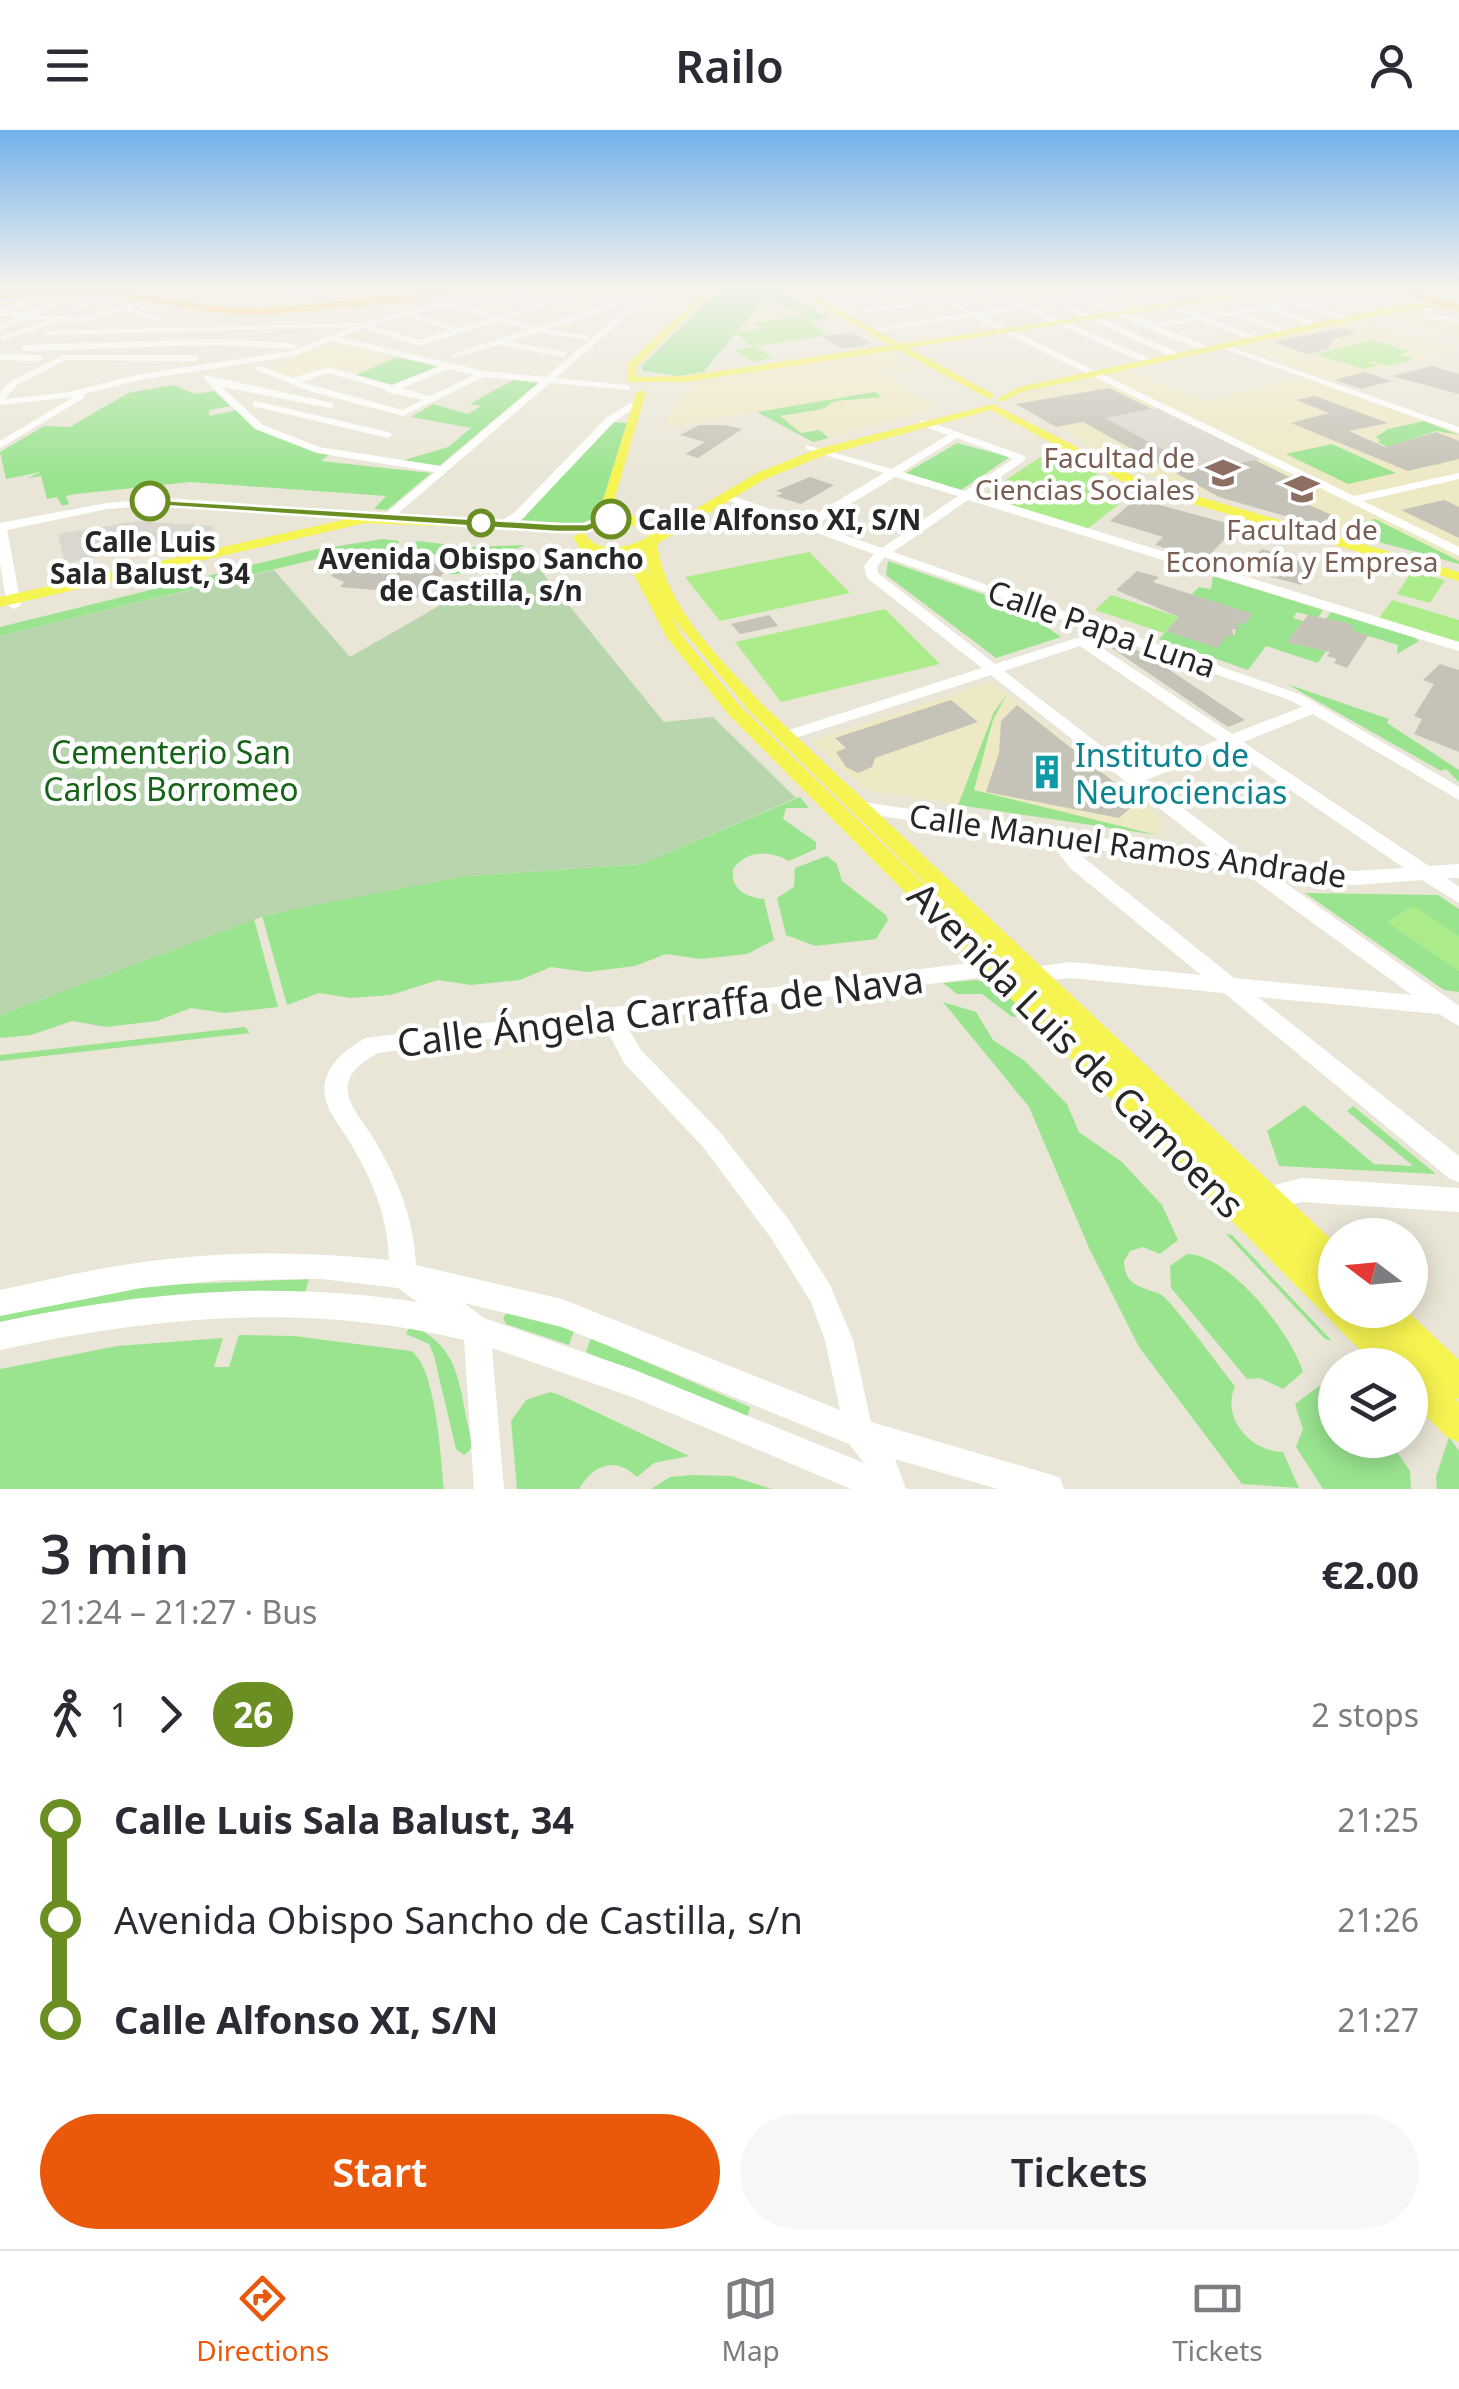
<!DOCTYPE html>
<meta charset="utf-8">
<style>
:root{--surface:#fff;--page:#f7f7f7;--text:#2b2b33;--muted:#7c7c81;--line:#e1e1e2;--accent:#ea580c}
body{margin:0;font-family:"Noto Sans",sans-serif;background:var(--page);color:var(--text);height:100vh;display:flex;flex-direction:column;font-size:38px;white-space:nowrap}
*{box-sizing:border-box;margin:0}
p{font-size:32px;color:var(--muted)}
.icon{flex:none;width:55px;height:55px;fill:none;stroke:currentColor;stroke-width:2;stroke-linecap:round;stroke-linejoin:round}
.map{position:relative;height:1359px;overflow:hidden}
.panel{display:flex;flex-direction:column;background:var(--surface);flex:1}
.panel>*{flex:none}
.badge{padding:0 20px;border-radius:32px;font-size:35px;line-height:65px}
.needle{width:65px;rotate:286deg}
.buttons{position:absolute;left:1318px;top:1088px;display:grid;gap:20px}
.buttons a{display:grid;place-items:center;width:110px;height:110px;border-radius:50%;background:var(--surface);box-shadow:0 5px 25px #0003;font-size:50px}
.map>.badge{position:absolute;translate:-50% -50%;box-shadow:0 0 0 5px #fff}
.legs{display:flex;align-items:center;gap:15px;height:110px;padding:0 40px;font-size:32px}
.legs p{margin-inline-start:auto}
.head{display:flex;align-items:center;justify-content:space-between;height:170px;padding:0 40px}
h1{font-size:55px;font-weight:600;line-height:75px}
.button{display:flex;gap:20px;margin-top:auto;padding:20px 40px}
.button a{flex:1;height:115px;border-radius:60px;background:var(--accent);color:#fff;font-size:40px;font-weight:600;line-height:115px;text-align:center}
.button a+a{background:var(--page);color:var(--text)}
ul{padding:0 40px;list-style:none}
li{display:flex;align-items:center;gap:35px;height:100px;font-size:38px}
li i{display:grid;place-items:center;width:15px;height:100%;margin:0 12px;background:currentColor}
li i::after{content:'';width:25px;height:25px;margin:-12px;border:8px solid;border-radius:50%;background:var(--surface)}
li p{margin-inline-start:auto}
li:first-child i{background:linear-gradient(#0000 50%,currentColor 0)}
li:last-child i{background:linear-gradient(currentColor 50%,#0000 0)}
header{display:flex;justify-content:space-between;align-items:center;height:130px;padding:0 40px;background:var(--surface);font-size:45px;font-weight:600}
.tabs{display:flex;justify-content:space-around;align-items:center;height:140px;border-top:2px solid var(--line);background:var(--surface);font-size:28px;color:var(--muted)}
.tabs a{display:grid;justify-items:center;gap:5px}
.tabs .on{color:var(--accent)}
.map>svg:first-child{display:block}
</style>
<header><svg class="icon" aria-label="menu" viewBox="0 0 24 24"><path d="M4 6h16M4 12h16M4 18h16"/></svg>Railo<svg class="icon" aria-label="person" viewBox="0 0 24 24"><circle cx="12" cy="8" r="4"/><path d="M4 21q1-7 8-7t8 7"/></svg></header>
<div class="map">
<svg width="1459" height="1359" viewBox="0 0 1459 1359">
<rect width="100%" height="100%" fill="#eae6d7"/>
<path fill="#eee9c5" d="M786,164L828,189L735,202L766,167Z
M1416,178L1424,181L1423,187L1459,192V210L1383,184Z
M1357,190L1459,219L1332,251L1238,217Z
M333,211L399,227L356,245L329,238L294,248L265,239Z
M888,222L918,240L880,243L938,278L813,312L757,282L665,298L675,274L694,252Z
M1128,239L1204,271L1304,248L1459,304V434L1159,350L1102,324L1009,268Z
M991,552L1163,689L1157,705L865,660L812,611Z"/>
<path fill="#9ae490" d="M721,158H774L828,188L816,190L766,167L703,242L679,246L643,241L641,236Z
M397,227L438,237L392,256L356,245Z
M513,250L538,253L439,336L398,332L448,317L471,298L411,287L433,274L468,284L481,276L470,274Z
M174,255L195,264L214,261L230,276L209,280V286L236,280L256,298L330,324L321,331L431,343L387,380L374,379L386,366L190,352L76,364L66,366L69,374L62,376L57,367L47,369L41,346L28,348L41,342L6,349L0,322L44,296L70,297L128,263Z
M875,262L882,267L835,271L823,279L780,286L801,303L819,300L829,308L813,312L757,282Z
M1424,291L1459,305L1436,301L1393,315L1443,335L1422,332L1377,312L1381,311L1376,307L1388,299Z
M612,292L627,293L598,386L580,394L522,390Z
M957,313L1010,327L961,360L906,343Z
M1332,314L1396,343L1348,354L1286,324Z
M1375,389L1459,431V434L1343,402L1355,399L1346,395Z
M383,409L400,411L391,421L358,419L0,506V497L313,420Z
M417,411L470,417L525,415C502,423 473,447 448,444L452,435L439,429L441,425L408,422Z
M888,431L1017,476L1061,507L996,528L886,445Z
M1213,446L1323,480L1318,488L1297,482L1293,488L1303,491L1287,512L1326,521L1318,533L1266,516L1248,540L1159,509L1166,501L1234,506L1237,493L1192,464L1199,457L1211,459Z
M1331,482L1415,508L1419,511L1397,524L1398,515L1352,501L1350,494L1325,490Z
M1287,554L1389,589L1387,593L1459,640V652L1446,639L1441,641Z
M1007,564L993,590L974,660L1157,705L958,675L994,582Z
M800,667L809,678H786L783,689L816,712V719L789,731C769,720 747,720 733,739C730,760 747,767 764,769L774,810L747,824L701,829L666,824L635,836L587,842L551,837L520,850L471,855L438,850L391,865L350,868L319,863L287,875L262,786L381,759L467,746L641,734Z
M827,726L837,734L842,751L886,785L888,790L876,809L815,816L786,805L777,768L794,757L795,738Z
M1305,763L1438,765L1459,779V862L1444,860Z
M254,789L278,877L224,883L191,878L157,891L106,897L72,891L31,905L0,908V885Z
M976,850L997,855L1028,885L1012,887L982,864H957L943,853Z
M943,872L976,882L993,910L1025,931L1067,974L1079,1002L1122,1032L1162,1075L1178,1110L1160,1124L1143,1117L1130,1121L1124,1131C1125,1157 1141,1156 1160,1164C1171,1169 1223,1242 1235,1256C1221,1288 1250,1321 1283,1322L1299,1358L1242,1354L1139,1217L1089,1118L1029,977Z
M245,897L250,903L0,931V925Z
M1304,975L1374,1034L1413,1036L1347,981L1353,976L1436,1044L1279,1036L1267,1001Z
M1226,1104L1232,1105L1332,1211L1325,1209Z
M1187,1124C1229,1124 1292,1204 1303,1242L1283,1259L1260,1248L1247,1249L1171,1158L1170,1136Z
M309,1149L305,1163L138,1168L0,1195V1183L136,1156Z
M508,1181L574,1201L569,1215L506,1194L503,1188Z
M410,1196C462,1214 459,1261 471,1308V1319L464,1325L456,1319L434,1226L429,1214L406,1204Z
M239,1205L294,1206L411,1221C436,1236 441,1329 444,1359H0V1239L117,1216L223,1208L214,1237H229Z
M591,1208L750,1277L746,1292L586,1222Z
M1319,1256L1335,1265V1310H1389L1410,1341L1411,1359H1323L1296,1317L1303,1299L1295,1274Z
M550,1262L560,1265L689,1326L654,1333L637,1347C615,1326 594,1334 579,1359H517L511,1291L526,1270Z
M1449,1307L1459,1321V1359H1437L1436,1347Z
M691,1345L731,1346L772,1359H651L670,1347Z"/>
<path fill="#b8d5ad" d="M528,425L664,592L713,587L796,668L641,734L467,746L269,784L0,885V506L274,440L350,527Z"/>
<path fill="#adec8b" d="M808,185L817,190L809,192L830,205L756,216L773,228L752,232L735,220L753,217L735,203L786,195L759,198L752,193Z
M1373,210L1409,221L1400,225L1414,229L1388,236L1372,231L1369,233L1378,236L1363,239L1315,224Z
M1040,327L1080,337L1136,361L1086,400L979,368Z
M809,422L850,463L720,491L685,447Z
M1412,441L1445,450L1430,473L1397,464Z
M1111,465L1179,487L1164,503L1095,480Z
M1392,470L1459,490V512L1379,488Z
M885,479L940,534L781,572L735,512Z
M1413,776L1459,806V841L1387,792Z"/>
<path fill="#dad8ce" d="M1158,278L1260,329L1203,341L1105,288Z
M138,391L212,396L214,400L65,434L58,404Z"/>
<path fill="#c5c3b7" d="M1340,198L1358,203L1332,209L1328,219L1307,224L1273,212Z
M852,202L872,214L842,219L822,207Z
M1432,236L1459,244V264L1392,246Z
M1365,242L1391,251L1361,259L1335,250Z
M1109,258L1152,279L1105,288L1203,341L1255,330L1318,361L1291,367L1336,387L1324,390L1335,396L1333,400L1219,367L1083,292L1056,297L1016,274Z
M1315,266L1388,293L1349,301L1385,317L1436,302L1459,311V329L1408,341L1291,293L1329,283L1296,270Z
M699,295H725L742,299L698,328L685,324L705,312L680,305Z
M810,347L834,355L801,374L776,366L783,363L776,361Z
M1137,368L1153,373L1237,396L1205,430L1155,415L1163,407L1110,391Z
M1444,370L1459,377V408L1401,380Z
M1262,419L1298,430L1319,433L1302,455L1243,440Z
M350,425L367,427L364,430L449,435L426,468L396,465L399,462L340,457L344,452L331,446Z
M1137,441L1159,447L1153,452L1253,484L1245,494L1237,493L1240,500L1232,499L1234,507L1227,506L1217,518L1166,501L1179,487L1116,460Z
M769,485L778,496L740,504L731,494Z
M1308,485L1351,494L1353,501L1368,506L1347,538L1334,533L1337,529L1327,526L1330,522L1287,512Z
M1121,514L1144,523L1245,590L1228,597L1110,517Z
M1440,534L1459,540V622L1414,604L1422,589L1414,586L1434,554L1423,550Z
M951,570L978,592L875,628L872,637L858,643L846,637L836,622L846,618L835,608Z
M1017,575L1138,671L1119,688L986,662L999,623L1001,591Z"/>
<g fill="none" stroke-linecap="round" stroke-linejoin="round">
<path fill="#fff" fill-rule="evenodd" d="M403,158H419L325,174L321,172Z
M533,158H544L514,168L536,174L571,164L575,166L507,188L537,197L607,174L596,169L593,162L598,158H605L601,163L602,166L622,176L546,199L588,206V210L537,202L508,212L567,222L564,227L498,215L452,228V224L529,199L499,191L419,216L363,198L340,207L483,241L546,247L651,158H658L556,248L627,255L630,256V260L550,253L388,392L166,374L107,379L7,400L21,475L14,479L7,475L0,433V393L107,373L166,368L385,384L435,342L317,323L255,299L204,249V245L333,273V277L330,278L222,257L263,295L319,317L441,336L540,252L484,247L403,286L309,261L252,238L260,236L292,248L328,237L392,255L439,236L332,211L294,226L140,250L84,264V268L0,318V311L73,267L0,275V262L11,251L63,225H195L199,228L195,231L65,230L17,255L5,269L69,262L140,244L292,221L352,197L47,205L44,201L363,193L438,173L435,171L439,169L456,173L493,163L505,166ZM493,167L528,177L499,186L465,176ZM446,176L490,188L459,198L414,184ZM405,186L451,200L419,210L371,195ZM449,239L474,245L430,266L402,258ZM328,243L385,259L386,262L422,270L402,280L301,252Z
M809,158H829L799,163L795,161Z
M916,158H933L930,160L944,167L984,162L977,158H986L1154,230V234H1148L1023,179L982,186L1354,366L1459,343V349L1363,371L1459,417V426L972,187L870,202L866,200L965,183L942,172L841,186L837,184L935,169L920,162L821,175L817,173ZM992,165L1015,176L974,182L952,171Z
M1060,158H1070L1081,163L1132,158L1202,185L1287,172L1249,158H1258L1309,174L1313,172L1387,167L1391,169L1315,176L1349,187L1346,191L1296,175L1277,178L1321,194L1318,198L1269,180L1242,184L1289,200L1286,204L1232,185L1211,189L1258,207L1255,212L1201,190L1161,197L1210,217L1207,222L1146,198ZM1131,163L1192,187L1153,193L1090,166Z
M1189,158L1205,161L1170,168L1151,162L1155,160L1170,164L1191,160Z
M196,159L327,160L331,162L327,164L193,163Z
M1035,159L1181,224L1182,226L1175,228L1032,163Z
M39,164L42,168L9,181L26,183L60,169L63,173L37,184L79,188L156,166L159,170L131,178L161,189L157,191L123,180L84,193L61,191L1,211V207L51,190L29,188L0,200V195L18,187L0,185V179Z
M109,166L112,170L70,181L66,179Z
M1415,174L1432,178L1433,184L1459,189V193L1426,188L1425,181L1412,178Z
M216,209L293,213L297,216L293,219L216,215L25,221L21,218L25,215Z
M1222,214L1459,297V303L1222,218Z
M0,224L40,225L44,228L40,231L0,230Z
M638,269L646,271L615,291L523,388L508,398H500V392L515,382L607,287Z
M256,271L388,302L393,305L388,308L253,276V272Z
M924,290L1025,326V330L976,364L1459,512V521L968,370L893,422L1302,565L1459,657V670L1313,584L1243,612L1429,736L1459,734V748H1447L1459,757V773L1422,750L1355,755L1277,747L1459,876V896L1439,884L1258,867L1459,1026V1052L1450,1049L1224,863L1070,848L1035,852L1028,850L1025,844L1028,838L1070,832L1201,845L1070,738L1051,713L851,681L848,677L851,673L857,671L1220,726L991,545L792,609H780L778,606L780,603L982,538L867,448L864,436L874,424L722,368L732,366L804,391L884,343L806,319V315L892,339L948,305L920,295V291ZM957,308L1013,329L965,361L902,342ZM895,347L958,366L882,418L815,395ZM885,427L1292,571L1302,577L1232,604L1093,512L1097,508L1090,504L995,534L878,443L877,436ZM1080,516L1218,610L1135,642L1004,541ZM1228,617L1404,738L1355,741L1304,738L1253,731L1146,650ZM1073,716L1243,742L1412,865L1234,848L1084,728Z
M993,830L1000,832L1003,838L1000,844L993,846L625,892L640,919L719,1001L789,1090L830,1155L853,1210L871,1292L1049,1344L1060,1348L1064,1359H998L895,1329L906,1359H851L635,1268L492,1218L504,1359H474L464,1210C309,1172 155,1186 0,1220V1192C142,1162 273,1150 417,1172L398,1158L322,1149L223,1150L141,1158L0,1186V1160C48,1150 96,1138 144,1132C226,1121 307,1121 389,1130C388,1088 373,1051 351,1014C343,1000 328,983 325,967C320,939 345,919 366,908ZM604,894L624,933L703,1017L771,1108L811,1172L825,1210L840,1280L562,1169L416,1135C414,1089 398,1050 375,1011C367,997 351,979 348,964C345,943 362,932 378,923ZM464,1173L562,1197L849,1314L864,1333L635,1240L484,1188Z
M1302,1048L1459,1058V1082L1302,1072L1265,1080L1256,1076L1253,1068L1256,1060Z"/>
<path fill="#f6f450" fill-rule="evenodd" d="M708,158H717L636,237L637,247L686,246L890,215L789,158H799L901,214L1272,158H1291L909,218L993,264L994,266L989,269L898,220L686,252H628L627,234Z
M1450,170L1453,175L1396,182L1022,262L1002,272L997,269L1019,257L1396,176Z
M641,260L646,263L609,387L631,385L658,395L660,400L757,343L817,319L993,274L1141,350L1459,442V451L1131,356L991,280L825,325L765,349L657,414C666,479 720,528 762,574L1335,1113V1148L1328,1145L1335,1152V1180H1364L1371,1187L1368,1180H1406L1459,1230V1269L1455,1268L1459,1272V1312L1447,1307L1410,1270V1235H1375L729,585L667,508L628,433C613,424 597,425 580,419L573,407L580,403L585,404C598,425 629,418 648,407L646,400C627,392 601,392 587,402L365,393L0,477V467L365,385L589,394L600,381L636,263ZM644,422L649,445L636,425ZM671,486L750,582L1110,934L741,577L682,506Z"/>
<path fill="#ffc24d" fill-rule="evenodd" d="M460,158H485L391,174L258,185L211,182L113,165L0,168V162L113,159L211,176L258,179Z
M1391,158H1406L1459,175V182Z"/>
</g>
<linearGradient id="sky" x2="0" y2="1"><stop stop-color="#73b1ec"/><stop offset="0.45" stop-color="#f6f4ed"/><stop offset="1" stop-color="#f6f4ed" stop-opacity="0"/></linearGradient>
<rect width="1459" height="348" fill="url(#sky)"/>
<path fill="#6b8e23" stroke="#fff" stroke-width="2.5" d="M145,369L556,394H586L611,385L617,389L587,402H556L150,375Z"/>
<defs>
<g id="university-bare" transform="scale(2.7)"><path d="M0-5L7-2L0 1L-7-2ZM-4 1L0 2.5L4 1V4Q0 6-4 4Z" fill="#8d6e63" stroke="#fff" stroke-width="2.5" paint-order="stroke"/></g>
<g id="building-bare" transform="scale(2.7)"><path d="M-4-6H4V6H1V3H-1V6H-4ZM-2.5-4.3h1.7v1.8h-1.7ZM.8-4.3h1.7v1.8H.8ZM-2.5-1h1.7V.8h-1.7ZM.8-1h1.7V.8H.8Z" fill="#0f9aa8" stroke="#fff" stroke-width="2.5" paint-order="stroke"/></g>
</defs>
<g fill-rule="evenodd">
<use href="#university-bare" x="1223" y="343"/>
<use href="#university-bare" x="1302" y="359"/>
<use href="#building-bare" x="1047" y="642"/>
</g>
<g fill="#fff" stroke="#6b8e23" stroke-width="5">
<circle cx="150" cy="371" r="18"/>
<circle cx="611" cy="389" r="18"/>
<circle cx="481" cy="393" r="12"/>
</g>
<g text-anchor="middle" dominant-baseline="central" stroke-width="9" stroke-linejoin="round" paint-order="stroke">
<g font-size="28" fill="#785e54" stroke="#fff" text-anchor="end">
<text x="1195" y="327">Facultad de<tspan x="1195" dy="32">Ciencias Sociales</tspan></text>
<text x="1302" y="399" text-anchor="middle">Facultad de<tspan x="1302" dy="32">Economía y Empresa</tspan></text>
</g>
<g font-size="28" font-weight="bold" fill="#272727" stroke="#fff">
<text x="638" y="389" text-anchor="start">Calle Alfonso XI, S/N</text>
<text x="150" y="411">Calle Luis<tspan x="150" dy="32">Sala Balust, 34</tspan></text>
<text x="481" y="428">Avenida Obispo Sancho<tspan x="481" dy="32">de Castilla, s/n</tspan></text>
</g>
<g font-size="32" fill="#272727" stroke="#fff">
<text transform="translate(1102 498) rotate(19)">Calle Papa Luna</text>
<text transform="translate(1128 715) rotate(8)">Calle Manuel Ramos Andrade</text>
</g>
<g font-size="32" fill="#166417" stroke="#fff">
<text x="171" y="621">Cementerio San<tspan x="171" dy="37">Carlos Borromeo</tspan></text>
</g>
<g font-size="32" fill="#0d838f" stroke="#fff" text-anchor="start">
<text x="1075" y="624">Instituto de<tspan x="1075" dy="37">Neurociencias</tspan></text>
</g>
<g font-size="38" fill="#272727" stroke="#fff">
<text transform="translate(660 880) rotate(-7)">Calle Ángela Carraffa de Nava</text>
<text transform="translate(1077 919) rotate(45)">Avenida Luis de Camoens</text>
</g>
</g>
</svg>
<div class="buttons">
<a><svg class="needle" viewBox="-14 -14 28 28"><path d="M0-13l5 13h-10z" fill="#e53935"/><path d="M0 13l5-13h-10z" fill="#7c7c81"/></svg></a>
<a><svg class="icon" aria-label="layers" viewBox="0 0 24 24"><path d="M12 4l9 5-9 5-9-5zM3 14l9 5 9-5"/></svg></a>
</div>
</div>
<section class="panel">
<div class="head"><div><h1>3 min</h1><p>21:24 – 21:27 · Bus</p></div><b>€2.00</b></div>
<div class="legs"><svg class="icon" aria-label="walk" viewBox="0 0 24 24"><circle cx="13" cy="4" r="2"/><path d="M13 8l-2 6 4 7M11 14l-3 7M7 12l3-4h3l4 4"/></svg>1<svg class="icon" aria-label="forward" viewBox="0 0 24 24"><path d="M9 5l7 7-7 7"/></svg><b class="badge" style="background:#6b8e23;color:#fff">26</b><p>2 stops</p></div>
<ul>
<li><i style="color:#6b8e23"></i><b>Calle Luis Sala Balust, 34</b><p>21:25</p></li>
<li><i style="color:#6b8e23"></i><span>Avenida Obispo Sancho de Castilla, s/n</span><p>21:26</p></li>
<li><i style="color:#6b8e23"></i><b>Calle Alfonso XI, S/N</b><p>21:27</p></li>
</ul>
<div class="button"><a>Start</a><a>Tickets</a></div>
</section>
<nav class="tabs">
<a class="on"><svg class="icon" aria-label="directions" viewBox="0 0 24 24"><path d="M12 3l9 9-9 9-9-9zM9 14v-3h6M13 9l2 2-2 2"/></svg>Directions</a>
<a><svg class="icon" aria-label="map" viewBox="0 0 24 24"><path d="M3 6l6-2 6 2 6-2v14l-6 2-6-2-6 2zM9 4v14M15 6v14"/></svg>Map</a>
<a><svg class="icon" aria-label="tickets" viewBox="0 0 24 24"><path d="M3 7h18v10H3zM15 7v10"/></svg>Tickets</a>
</nav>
